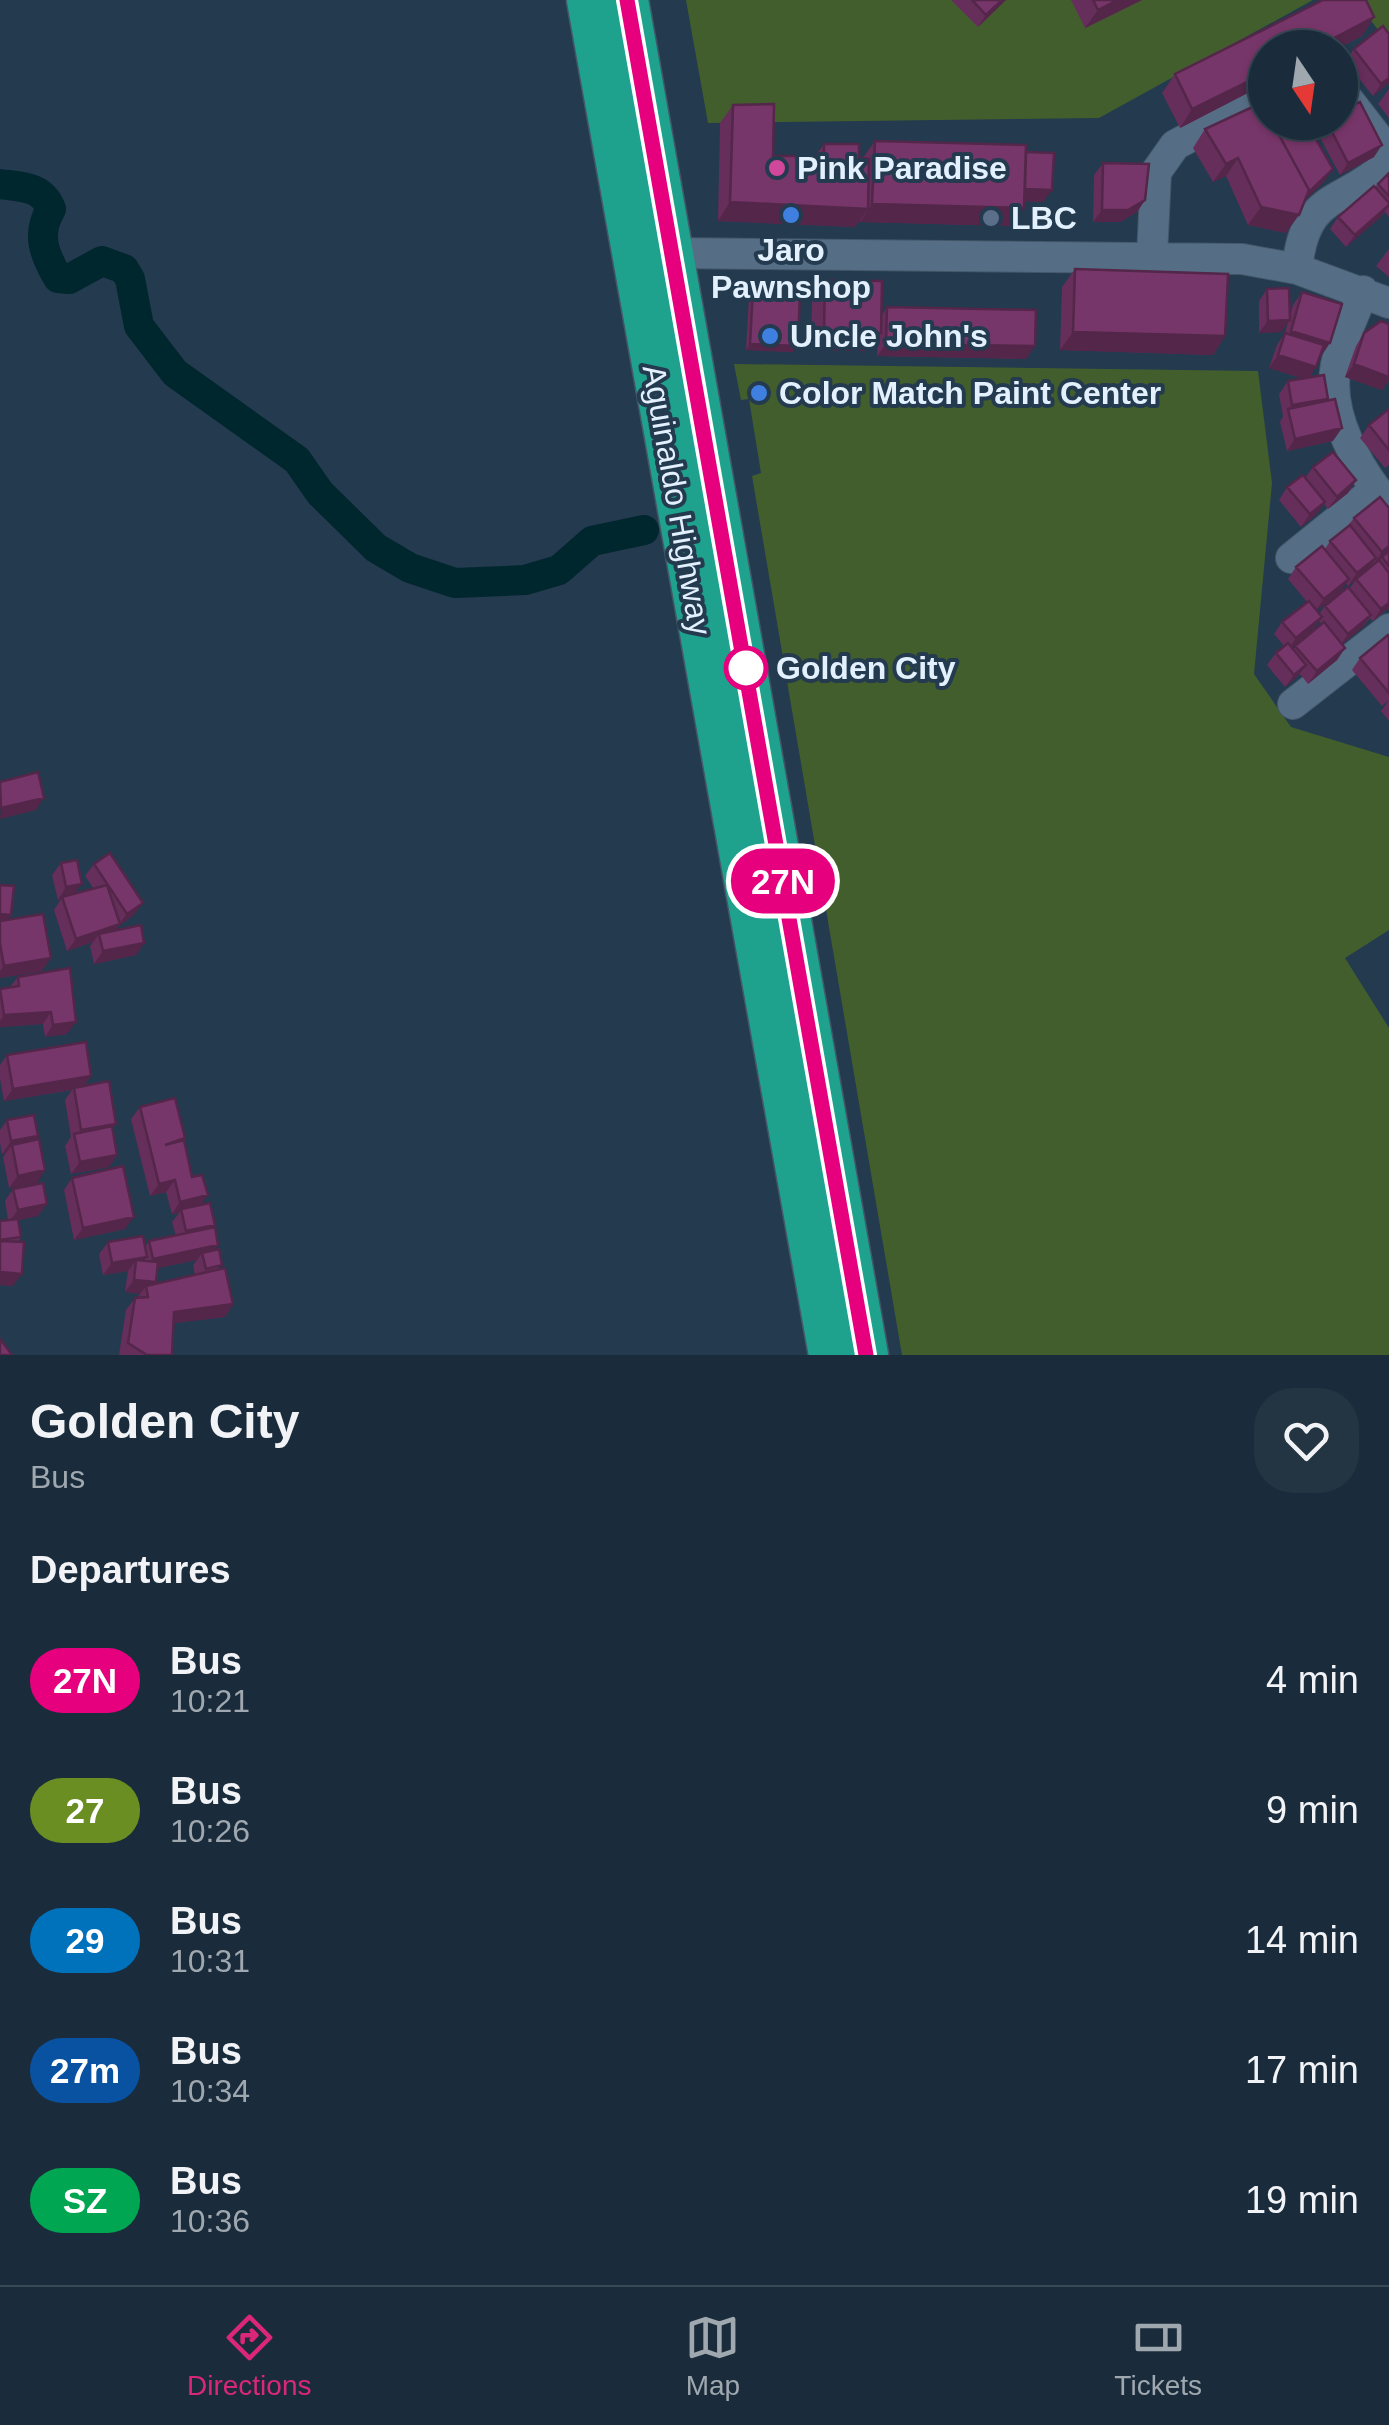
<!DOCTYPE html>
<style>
:root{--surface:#1a2c3b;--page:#233442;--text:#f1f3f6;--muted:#9fa7af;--line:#384855;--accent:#db2777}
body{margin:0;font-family:Arial,sans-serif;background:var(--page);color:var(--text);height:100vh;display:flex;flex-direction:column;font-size:38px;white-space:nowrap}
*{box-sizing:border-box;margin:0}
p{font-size:32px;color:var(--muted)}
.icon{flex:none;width:55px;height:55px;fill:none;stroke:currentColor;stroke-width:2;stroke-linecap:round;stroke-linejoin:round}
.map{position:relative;height:1355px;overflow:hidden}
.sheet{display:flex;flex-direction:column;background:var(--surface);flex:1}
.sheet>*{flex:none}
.badge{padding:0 20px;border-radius:32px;font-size:35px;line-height:65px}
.needle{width:65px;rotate:167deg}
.controls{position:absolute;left:1248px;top:30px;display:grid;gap:20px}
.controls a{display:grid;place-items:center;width:110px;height:110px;border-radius:50%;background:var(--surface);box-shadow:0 2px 8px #0004,0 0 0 2px var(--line);font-size:50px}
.map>.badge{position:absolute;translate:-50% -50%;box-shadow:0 0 0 5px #fff}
h2{padding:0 30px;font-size:38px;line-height:90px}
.round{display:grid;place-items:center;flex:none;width:105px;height:105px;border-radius:40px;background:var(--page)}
.head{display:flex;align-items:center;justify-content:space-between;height:170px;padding:0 30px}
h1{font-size:48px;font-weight:700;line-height:75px}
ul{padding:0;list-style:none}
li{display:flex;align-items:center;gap:30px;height:130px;padding:0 30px}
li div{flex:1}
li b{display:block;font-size:38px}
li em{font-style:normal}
li .badge{min-width:110px;font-weight:700;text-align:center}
.tab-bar{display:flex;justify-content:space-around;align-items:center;height:140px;border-top:2px solid var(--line);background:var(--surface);font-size:28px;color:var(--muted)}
.tab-bar a{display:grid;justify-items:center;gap:5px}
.tab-bar .on{color:var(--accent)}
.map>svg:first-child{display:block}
</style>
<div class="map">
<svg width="1389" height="1355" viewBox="0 0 1389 1355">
<rect width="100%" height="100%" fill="#233a4f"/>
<path fill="#435e2d" d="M686,0H1313L1099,118L708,123Z
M1355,0H1389V44Z
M734,364L1258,371L1272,483L1254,674L1291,727L1389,757V930L1345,958L1389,1028V1355H902L752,476L761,473L749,399L741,400Z"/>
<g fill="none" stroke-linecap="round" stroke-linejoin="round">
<path stroke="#00262e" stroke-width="30" d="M0,184C22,187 42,186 51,209C36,234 44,254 58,278L69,279L102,261L124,269L130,279L139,326L175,373L297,460L320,493L376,548L410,568L455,583L525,580L559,570L592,541L644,530"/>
<g stroke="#435769" stroke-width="32">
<path id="minor" d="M670,253L1242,259L1297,269L1389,303
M1152,256L1156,172L1175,145L1265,97
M1297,269C1305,191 1341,206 1386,165L1384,146L1340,89
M1363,291C1355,315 1341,340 1336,365C1326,415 1359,470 1389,506
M1291,558L1375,490
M1293,704L1389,629"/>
</g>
<g stroke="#435769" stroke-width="45">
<path id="highway" d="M588,0L830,1355
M627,0L867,1355"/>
</g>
<use href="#minor" stroke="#566e85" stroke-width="30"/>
<use href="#highway" stroke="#1ea28d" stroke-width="42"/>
</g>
<path fill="#662e5a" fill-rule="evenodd" d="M951,0H1006L978,27Z
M1071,0H1142L1085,28Z
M1323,0H1366L1374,17L1362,36L1338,48H1265V84L1180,128L1162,93L1175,74Z
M1389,34V83L1373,96L1345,61L1354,49Z
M1389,89V118L1378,104Z
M733,105L773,156H815L824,144L862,159L875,141L1026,152L1052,190L1043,202L1024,201L1012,226L860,222V220L855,227L718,221L720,123Z
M1324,122H1340L1374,157L1340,175L1317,132Z
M1205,129L1324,182L1305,200L1286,233L1248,225L1226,176L1213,182L1193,148Z
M1103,163L1145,200L1137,212L1120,222H1093L1094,175Z
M1389,173V217L1385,212L1346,247L1330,229L1338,217L1375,187Z
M1389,249V277L1376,266Z
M1075,269L1225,336L1213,355L1060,350L1062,287Z
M825,280L882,315L887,307L1026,359L877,356L878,338L869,351L811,350L812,298Z
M753,289L793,352L746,350L749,296Z
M1267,289L1290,317L1293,305L1302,292L1322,355L1309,378L1328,399L1326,401L1333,441L1287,451L1280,422L1283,416L1279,394L1288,381L1304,379L1269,368L1277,345L1285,333L1288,322L1281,332L1259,333V301Z
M1389,324V380L1382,390L1345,377L1356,346L1364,333Z
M1389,409V465L1385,468L1360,438L1369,425Z
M1313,467L1356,480L1348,493L1328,509L1324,504L1316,515L1301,527L1279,500L1287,487L1305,478Z
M1389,508V608L1373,621L1370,618L1362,628L1342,644L1345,648L1337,660L1308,684L1300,674L1285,687L1267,665L1276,653L1284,646L1274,634L1282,622L1307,602L1288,579L1296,567L1325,549L1330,541L1346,528L1354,518ZM1356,580L1349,589L1325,606L1319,614L1317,610L1340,592L1346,583L1348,586ZM1319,621L1322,624L1293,649L1292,647L1313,629Z
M1389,636V700L1382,706L1352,670L1360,658Z
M1389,700V721L1381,711Z
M61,863L75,894L94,889L85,876L94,864L134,915L119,926L115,931L144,943L136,955L94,964L90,946L93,942L67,951L54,910L61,899L58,900L52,875Z
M0,885L8,919L42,971L0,978Z
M70,968L67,1034L45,1037L43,1024L0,1027V989L10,987L18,977Z
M7,1055L91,1076L84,1086L112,1129L117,1155L109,1167L71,1174L65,1146L71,1137L65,1100L72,1090L4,1101L0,1079V1065Z
M140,1107L183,1141L201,1205L215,1225L213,1228L215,1250L219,1269L233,1304L225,1317L174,1323L172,1355H119L126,1310L135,1298L138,1297L140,1294L125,1292L128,1271L103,1275L99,1254L108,1242L145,1247L149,1241L176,1236L172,1222L179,1213L172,1214L166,1192L150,1196L131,1119ZM197,1260L193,1265L195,1275L155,1284L158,1268Z
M7,1120L38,1136L35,1140L37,1183L9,1188L3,1157L6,1153L2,1154L0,1143V1130Z
M72,1178L125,1229L74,1240L64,1190Z
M13,1189L38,1216L18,1220L21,1237L18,1242L13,1286L0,1285V1221L8,1220L5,1201Z"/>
<path fill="#53264a" d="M1002,0H1006L978,27L986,15Z
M1118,0H1142L1085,28L1098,10Z
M1374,17L1362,36L1338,48H1315Z
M1265,73V84L1180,128L1192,109Z
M1389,78V83L1373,96L1381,84Z
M1382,145L1374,157L1340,175L1348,163Z
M1238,158L1226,176L1213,182L1226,164Z
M1333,169L1324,182L1297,208L1305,196Z
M1024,189L1052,190L1043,202L1015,201Z
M1145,200L1137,212L1120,222H1093L1102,210Z
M730,202L868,209L855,227L718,221Z
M872,204L1024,208L1012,226L860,222Z
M1389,205L1381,217L1346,247L1355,235Z
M1261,207L1299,215L1286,233L1248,225Z
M1290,320L1281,332L1259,333L1268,321Z
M1291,331L1330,343L1322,355L1282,344Z
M824,332L881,333L869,351L811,350Z
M1073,332L1225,336L1213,355L1060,350Z
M750,344L798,346L793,352L746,350Z
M886,344L1035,346L1026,359L877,356Z
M1278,355L1316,367L1308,380L1269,368Z
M1354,364L1389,377V380L1382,390L1345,377Z
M1328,399L1319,411H1289L1292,405Z
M1342,428L1333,441L1287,451L1295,439Z
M1356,480L1348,493L1328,509L1337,497Z
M1325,502L1316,515L1301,527L1310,514Z
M1389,546V552L1374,564L1382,552Z
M1376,558L1368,570L1348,586L1357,573Z
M1349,579L1340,592L1315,612L1324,599Z
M1389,603V608L1373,621L1381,609Z
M1371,615L1362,628L1340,646L1348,634Z
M1322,617L1313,629L1287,651L1296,638Z
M1345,648L1337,660L1308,684L1317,671Z
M1306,665L1297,677L1285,687L1294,675Z
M44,798L36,810L0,819L1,808Z
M82,884L73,896L58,900L66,887Z
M143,903L134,915L119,926L111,937L99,934L93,942L67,951L76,939L119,924L127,914Z
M0,914L11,915L2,927H0Z
M144,943L136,955L94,964L103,951Z
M51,958L42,971L0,978V971L4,966Z
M51,1012L43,1024L0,1027V1021L4,1015Z
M76,1022L67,1034L45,1037L53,1025Z
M91,1076L82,1088L4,1101L13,1089Z
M116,1124L107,1136L75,1138L81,1130Z
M38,1136L29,1148L12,1145L6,1153L2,1154L11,1141Z
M117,1155L109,1167L71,1174L80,1162Z
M45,1170L37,1183L9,1188L18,1176Z
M175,1180L166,1192L150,1196L159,1184Z
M208,1195L199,1208L181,1209L179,1213L172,1214L180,1202Z
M47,1204L38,1216L9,1222L18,1210Z
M134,1217L125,1229L74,1240L83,1228Z
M218,1245L210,1257L202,1253L197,1260L144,1271L153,1259Z
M147,1257L138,1269L136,1260L128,1271L103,1275L112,1263Z
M0,1272L22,1274L13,1286L0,1285Z
M134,1280L156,1282L148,1294L146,1286L140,1294L125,1292Z
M233,1304L225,1317L165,1324L174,1312Z"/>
<path fill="#773669" stroke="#53264a" stroke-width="2.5" d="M972,0H1002L986,15Z
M1093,0H1118L1098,10Z
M1323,0H1366L1374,17L1315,48H1265V73L1192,109L1175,74Z
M1383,26L1389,34V78L1381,84L1354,49Z
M1360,102L1382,145L1348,163L1327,122H1340V112Z
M1261,103L1265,111V122H1272L1309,190L1299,215L1261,207L1238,158L1226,164L1205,129Z
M774,104L773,156H824V144H859V158L869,159L868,209L730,202L733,105Z
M1272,122H1306L1333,169L1308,193L1309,190Z
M875,141L1026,145L1024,208L872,204Z
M1026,152L1054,153L1052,190L1025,189Z
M1103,163L1149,164L1145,200L1128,210H1102Z
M1389,173V196L1378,184Z
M1374,186L1389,203V205L1355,235L1338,217Z
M1075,269L1228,274L1225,336L1073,332Z
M825,280L882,281L881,333L824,332Z
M1289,288L1290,320L1268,321L1267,289Z
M753,289L800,291L798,346L750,344Z
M1302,292L1342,304L1330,343L1291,331Z
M887,307L1036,310L1035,346L886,344Z
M1381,321L1389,324V377L1354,364L1364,333Z
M1285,333L1324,345L1316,367L1278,355Z
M1324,375L1328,399L1292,405L1288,381Z
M1335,399L1342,428L1295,439L1288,409Z
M1389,409V450L1369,425Z
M1333,452L1356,480L1337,497L1313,467Z
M1303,475L1325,502L1310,514L1287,487Z
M1380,497L1389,508V546L1382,552L1354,518Z
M1350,525L1376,558L1357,573L1330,541Z
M1322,546L1349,579L1324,599L1296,567Z
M1389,551V566L1382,557Z
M1379,560L1389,573V603L1381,609L1356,579Z
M1348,587L1371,615L1348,634L1325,606Z
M1309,601L1322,617L1296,638L1282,622Z
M1324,622L1345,648L1317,671L1295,646Z
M1388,635L1389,636V693L1360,658Z
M1288,643L1306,665L1294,675L1276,653Z
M38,772L44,798L1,808L0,782Z
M110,853L143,903L127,914L94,864Z
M77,860L82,884L66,887L61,863Z
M0,885L14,886L11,915L0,914Z
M107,885L120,924L76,939L62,897Z
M43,914L51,958L4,966L0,944V921Z
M141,925L144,943L103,951L99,934Z
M70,968L76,1022L53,1025L51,1012L4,1015L0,989L19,986L18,977Z
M86,1042L91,1076L13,1089L7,1055Z
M109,1081L116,1124L81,1130L74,1088Z
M175,1098L185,1138L165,1145L184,1140L192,1177L202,1175L208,1195L180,1202L175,1180L159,1184L140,1107Z
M34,1115L38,1136L11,1141L7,1120Z
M112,1126L117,1155L80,1162L74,1134Z
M39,1139L45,1170L18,1176L12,1145Z
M123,1166L134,1217L83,1228L72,1178Z
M43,1183L47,1204L18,1210L13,1189Z
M210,1203L215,1225L186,1231L181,1209Z
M18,1219L21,1237L0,1240V1221Z
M215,1227L218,1245L153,1259L149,1241Z
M143,1236L147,1257L112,1263L108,1242Z
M0,1241L24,1242L22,1274L0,1272Z
M219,1249L222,1265L206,1269L202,1253Z
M136,1260L158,1262L156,1282L134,1280Z
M225,1268L233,1304L174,1312L172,1355H147L128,1343L135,1298L148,1297L146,1286Z
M0,1339L12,1355H0Z"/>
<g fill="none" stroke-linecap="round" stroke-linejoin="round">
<g stroke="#fff" stroke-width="22">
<path id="line" d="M627,0L866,1355"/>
</g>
<use href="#line" stroke="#e6007e" stroke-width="15"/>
</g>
<circle fill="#d1479c" stroke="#233a4f" stroke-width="4" cx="777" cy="168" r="10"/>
<g fill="#3f7fe0" stroke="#233a4f" stroke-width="4">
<circle cx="791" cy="215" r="10"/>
<circle cx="770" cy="336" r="10"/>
<circle cx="759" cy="393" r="10"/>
</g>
<circle fill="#5c6f8a" stroke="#233a4f" stroke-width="4" cx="991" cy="218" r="10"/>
<circle fill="#fff" stroke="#e6007e" stroke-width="5" cx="746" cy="668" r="20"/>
<g text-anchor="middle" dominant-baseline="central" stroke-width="8" stroke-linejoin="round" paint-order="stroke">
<g font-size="32" font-weight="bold" fill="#e3f1fe" stroke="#233a4f" text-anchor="start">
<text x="797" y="168">Pink Paradise</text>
<text x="1011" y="218">LBC</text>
<text x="791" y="250" text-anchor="middle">Jaro<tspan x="791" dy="37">Pawnshop</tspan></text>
<text x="790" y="336">Uncle John's</text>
<text x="779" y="393">Color Match Paint Center</text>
</g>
<g font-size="32" fill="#e3f1fe" stroke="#233a4f">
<text transform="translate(677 500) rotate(80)">Aguinaldo Highway</text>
</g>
<g font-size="32" font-weight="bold" fill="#e3f1fe" stroke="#233a4f" text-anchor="start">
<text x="776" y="668">Golden City</text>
</g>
</g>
</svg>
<div class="controls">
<a><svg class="needle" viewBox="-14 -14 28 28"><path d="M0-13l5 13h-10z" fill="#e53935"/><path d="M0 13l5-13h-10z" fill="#9fa7af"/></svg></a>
</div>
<b class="badge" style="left:783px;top:881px;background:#e6007e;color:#fff">27N</b>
</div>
<section class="sheet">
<div class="head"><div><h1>Golden City</h1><p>Bus</p></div><a class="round"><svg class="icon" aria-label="heart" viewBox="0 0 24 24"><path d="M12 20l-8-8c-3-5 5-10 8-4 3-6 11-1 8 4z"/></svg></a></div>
<h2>Departures</h2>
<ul>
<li><span class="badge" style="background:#e6007e;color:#fff">27N</span><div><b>Bus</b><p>10:21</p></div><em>4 min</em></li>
<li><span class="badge" style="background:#6b8e23;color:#fff">27</span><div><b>Bus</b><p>10:26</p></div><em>9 min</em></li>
<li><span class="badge" style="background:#0072bc;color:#fff">29</span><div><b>Bus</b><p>10:31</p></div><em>14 min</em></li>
<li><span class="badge" style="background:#0952a1;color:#fff">27m</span><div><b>Bus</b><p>10:34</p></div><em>17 min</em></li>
<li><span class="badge" style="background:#00a651;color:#fff">SZ</span><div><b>Bus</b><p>10:36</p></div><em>19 min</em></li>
</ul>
</section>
<nav class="tab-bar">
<a class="on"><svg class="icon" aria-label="directions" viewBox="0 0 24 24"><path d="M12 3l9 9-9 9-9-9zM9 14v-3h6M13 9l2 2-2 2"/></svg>Directions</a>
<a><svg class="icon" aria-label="map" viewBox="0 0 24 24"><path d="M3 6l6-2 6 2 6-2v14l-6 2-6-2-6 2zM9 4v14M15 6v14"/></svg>Map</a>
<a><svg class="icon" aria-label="tickets" viewBox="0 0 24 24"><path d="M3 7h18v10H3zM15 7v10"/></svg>Tickets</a>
</nav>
